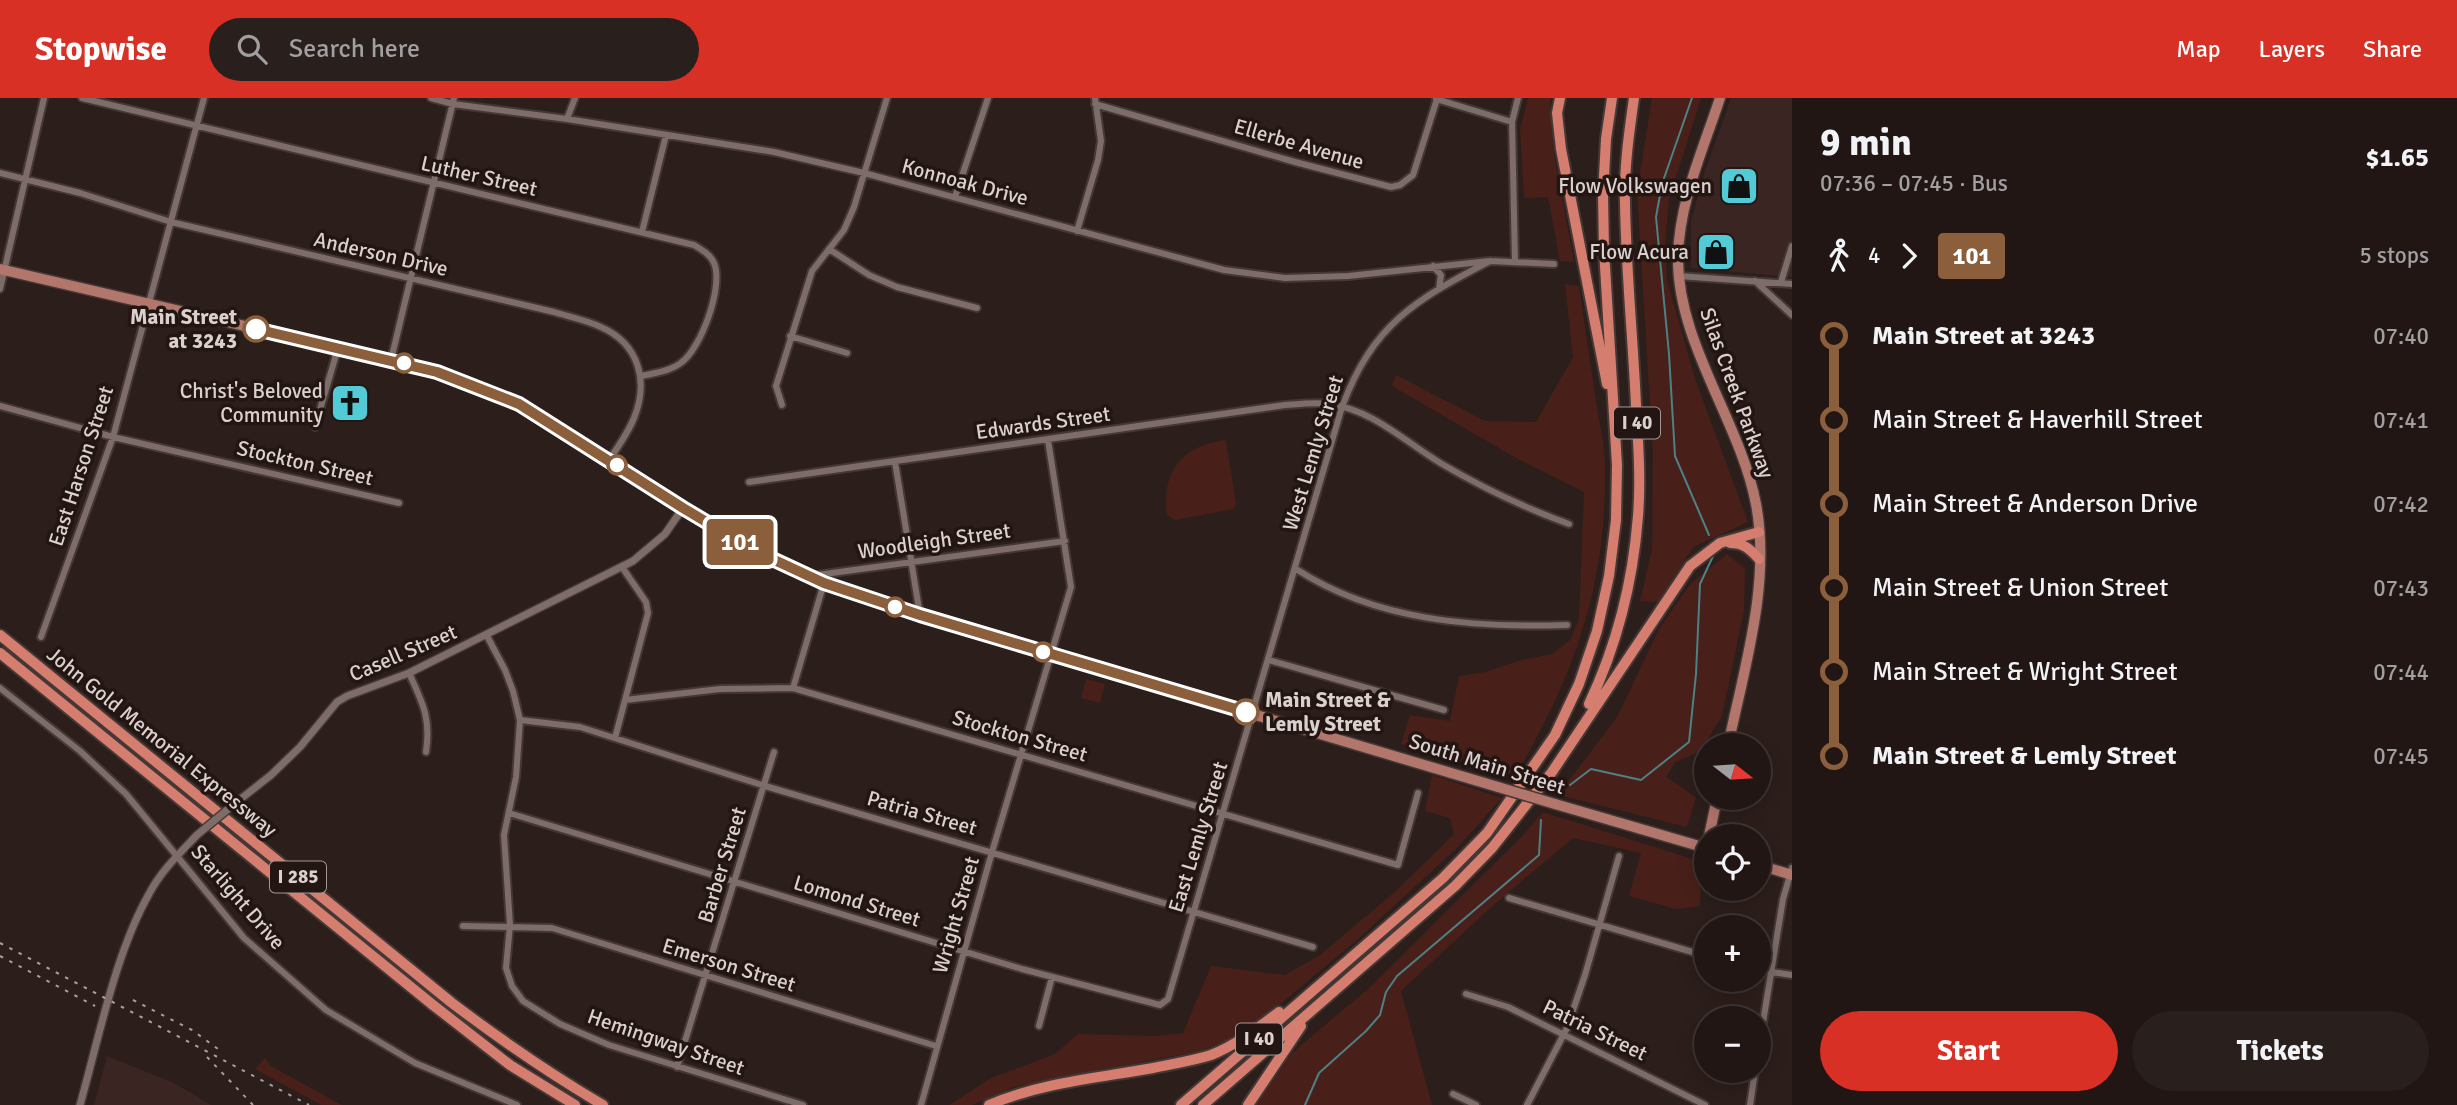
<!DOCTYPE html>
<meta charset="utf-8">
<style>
:root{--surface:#211614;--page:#291f1d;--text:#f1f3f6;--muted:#a29fa0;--line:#3e3534;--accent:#d93025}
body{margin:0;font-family:Signika,sans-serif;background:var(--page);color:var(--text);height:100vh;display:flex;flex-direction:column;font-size:26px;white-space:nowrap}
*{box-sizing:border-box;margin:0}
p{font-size:23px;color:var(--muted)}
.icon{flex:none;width:38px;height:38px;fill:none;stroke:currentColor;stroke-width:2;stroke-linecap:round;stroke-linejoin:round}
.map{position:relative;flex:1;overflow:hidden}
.side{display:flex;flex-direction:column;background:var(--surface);width:665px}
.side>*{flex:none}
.badge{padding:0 14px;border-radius:5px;font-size:24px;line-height:46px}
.needle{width:46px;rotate:107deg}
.buttons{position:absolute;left:1694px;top:635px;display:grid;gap:14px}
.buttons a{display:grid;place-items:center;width:77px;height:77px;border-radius:50%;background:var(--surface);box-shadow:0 4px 18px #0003,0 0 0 2px var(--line);font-size:35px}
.map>.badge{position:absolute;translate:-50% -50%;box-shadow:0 0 0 4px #fff}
.legs{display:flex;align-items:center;gap:10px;height:77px;padding:0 28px;font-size:23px}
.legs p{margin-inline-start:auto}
.overview{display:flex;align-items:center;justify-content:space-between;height:119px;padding:0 28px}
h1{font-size:38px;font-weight:800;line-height:52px}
.primary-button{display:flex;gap:14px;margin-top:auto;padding:14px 28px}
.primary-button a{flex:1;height:80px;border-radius:42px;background:var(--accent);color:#fff;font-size:28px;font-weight:800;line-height:80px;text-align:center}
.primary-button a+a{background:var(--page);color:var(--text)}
ul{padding:0 28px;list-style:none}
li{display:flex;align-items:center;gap:24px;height:84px;font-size:26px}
li i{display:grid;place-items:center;width:10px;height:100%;margin:0 9px;background:currentColor}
li i::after{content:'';width:18px;height:18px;margin:-9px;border:5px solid;border-radius:50%;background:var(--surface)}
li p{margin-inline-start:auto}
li:first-child i{background:linear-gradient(#0000 50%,currentColor 0)}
li:last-child i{background:linear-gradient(currentColor 50%,#0000 0)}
header{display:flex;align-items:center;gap:42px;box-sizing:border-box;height:98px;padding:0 35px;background:var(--accent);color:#fff}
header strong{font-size:33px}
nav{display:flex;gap:38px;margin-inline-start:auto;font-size:24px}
.search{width:490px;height:63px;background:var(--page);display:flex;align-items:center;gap:18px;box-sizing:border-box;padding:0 24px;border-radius:38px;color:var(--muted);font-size:26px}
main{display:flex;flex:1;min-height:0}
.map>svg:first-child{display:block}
</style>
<header>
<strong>Stopwise</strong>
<div class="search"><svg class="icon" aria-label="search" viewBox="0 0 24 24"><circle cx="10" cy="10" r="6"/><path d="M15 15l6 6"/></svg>Search here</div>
<nav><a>Map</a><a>Layers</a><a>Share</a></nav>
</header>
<main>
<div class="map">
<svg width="1792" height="1007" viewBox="0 0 1792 1007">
<rect width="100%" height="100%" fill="#2c1e1b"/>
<path fill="#3a2522" d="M1731,0H1792V179L1691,170V123L1704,76Z
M107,958L174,985L211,1007H94Z"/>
<path fill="#482019" d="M1528,0H1551L1550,8L1554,57L1574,164L1560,163L1548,99L1524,100L1520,31Z
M1652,0H1701L1669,101L1665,144L1667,182L1695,281L1748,424L1693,449L1658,504L1640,503L1652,452L1653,355L1637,94Z
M1565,186L1579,188C1585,229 1591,269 1597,310C1600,329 1605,349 1605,368C1607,487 1574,579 1514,680L1401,646L1410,617L1450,623L1459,578L1485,574L1521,562L1552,556L1570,542L1579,521L1584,394L1518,361L1392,288L1396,277L1485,323L1536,324L1573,259Z
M1226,342L1236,406L1233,411L1175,422L1167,417C1161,373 1183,347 1226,342Z
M1727,456L1745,471L1744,512L1722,618L1700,654L1675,664L1666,679L1696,699L1687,729L1558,697L1617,619L1659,531L1690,486Z
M1086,581L1105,586L1100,605L1081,600Z
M1432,677L1502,700L1456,751L1358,841L1277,909L1235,940L1199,953L1014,989L972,1007H949L991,980L1055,956L1078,936L1158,938L1183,935L1211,868L1285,877L1320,857L1397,792L1454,736L1450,720L1425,713Z
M1543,714L1702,764L1700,808L1676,811L1629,798L1641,755L1573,740L1490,810L1401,893L1432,1007H1256L1292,955L1369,890L1523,737Z
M265,960L271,968L342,1007H321L255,971Z"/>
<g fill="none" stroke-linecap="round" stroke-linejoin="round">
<path stroke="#4e8185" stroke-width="2" d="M1692,0L1662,86L1656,119L1669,256L1675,358L1709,437
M1570,687L1591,671L1641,682L1689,644L1696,576L1700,486L1714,456
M1305,1007L1319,975L1366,933L1380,917L1386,894L1397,878L1539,757L1541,722"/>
<g stroke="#443836" stroke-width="10">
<path id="minor" d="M82,0L694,147C702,152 710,156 714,165C724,188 701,250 682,264C671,273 655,275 642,278
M431,0L453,6L567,21L774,54L864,75L1224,172L1285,180L1348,178L1490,163L1554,166
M1436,1L1512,24
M1095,6L1295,64L1391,89L1400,87L1413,77L1437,1
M567,21L575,0
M0,75L80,95L171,124L554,214C570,219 586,222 601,229C639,246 649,283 634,320C628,335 618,349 609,362
M955,99L988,0
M1077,133L1098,62L1101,43L1095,0
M642,134L666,37
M829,151L869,177L897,189L977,210
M1515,163L1512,24L1518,0
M1433,168L1441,177L1439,191
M1679,178L1792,186
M1755,183L1792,217
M1781,184L1792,148
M0,191L44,0
M790,238L847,255
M391,262L454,0
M782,307L776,288L812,173L844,132L854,109L887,0
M0,308L113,339L399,405
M315,329L338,250
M895,364L920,517
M749,384L1285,307C1299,306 1315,304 1329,306C1374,312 1405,344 1442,366C1483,390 1525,410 1569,426
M1296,471C1376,523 1474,530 1567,527
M810,478L1065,443
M487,538L505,572L513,593L520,622L516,679L504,737L510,827L506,870L512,888L523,903L560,926L609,947L803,1007
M41,539L113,339L204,0
M1269,562L1444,612
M409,575C423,606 431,620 426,654
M0,590L80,653L126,696L244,840L326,912L415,965L517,1007
M793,590L824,485
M625,602L720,591L793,590L1398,767L1418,695
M520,622L580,629L765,688L1313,849
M615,640L648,515L646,504L622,469
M509,715L1022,871L1160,907L1168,901L1342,309C1373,226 1415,202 1490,163
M1509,800L1706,858
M463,828L552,830L936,948
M1759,872L1792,877
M1466,896L1508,909L1705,1007
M1039,928L1052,879
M1759,949L1783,801L1792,770
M677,969L774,654
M1453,996L1476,1007
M921,1007L992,754L1071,489L1048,342
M1527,1007L1567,930L1585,877L1619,758
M1750,1007L1755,973"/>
</g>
<g stroke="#443836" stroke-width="10">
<path id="tertiary" d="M233,707L271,677L300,649L337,604L347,598L409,575L633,463L665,436L683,410
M80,1007C99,940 115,856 149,796C161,773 179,756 197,737"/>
</g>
<g stroke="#443836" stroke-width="13">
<path id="primary" d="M1720,0C1703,52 1679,104 1678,159C1677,245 1740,323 1756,406C1771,486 1744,570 1728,648
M0,171L391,262L464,283L519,306L683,410L753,452L824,485L920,517L1498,689
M1555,706L1706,750
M1709,738L1717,700
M1759,767L1792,777"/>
</g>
<g stroke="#443836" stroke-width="14">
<path id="motorway" d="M1560,0L1557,15L1561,51L1607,286
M1730,445C1744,445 1750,451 1759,461
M0,537L452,905C501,942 550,976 603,1007
M0,555L433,907L510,967L575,1007
M1589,606C1617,547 1633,483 1638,418C1641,381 1638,343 1636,307C1633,240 1626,173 1625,105C1624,70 1629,35 1634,0
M989,1007C1040,985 1098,980 1153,970C1172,966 1192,963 1211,957C1236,947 1258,930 1279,914
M1181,1007L1443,780L1487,735L1555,637L1579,586L1597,533L1609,478L1616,422L1617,367L1604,152L1603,97L1606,41L1612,0
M1203,1007L1455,788L1492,750L1552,674L1690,468L1720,445L1759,434
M1248,1007L1301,928"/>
</g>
<use href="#minor" stroke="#7d6c68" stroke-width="6"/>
<use href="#tertiary" stroke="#7d6c68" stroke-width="7"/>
<use href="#primary" stroke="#b2766c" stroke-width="10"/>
<use href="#motorway" stroke="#d57d6e" stroke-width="10"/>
<path stroke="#a99e9b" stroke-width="2" stroke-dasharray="3.5 7" stroke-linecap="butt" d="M0,845L309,1007
M0,858L95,908
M133,902L192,932L218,951
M207,959L253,1007"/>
<g stroke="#443836" stroke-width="10" stroke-linecap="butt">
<path id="tertiary-bridge" d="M197,737L233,707"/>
</g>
<g stroke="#443836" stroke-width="13" stroke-linecap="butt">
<path id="primary-bridge" d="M1498,689L1555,706"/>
</g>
<use href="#tertiary-bridge" stroke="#7d6c68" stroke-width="7"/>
<use href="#primary-bridge" stroke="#b2766c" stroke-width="10"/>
</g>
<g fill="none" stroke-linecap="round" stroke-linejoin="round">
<g stroke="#fff" stroke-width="16">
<path id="line-1" d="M256,231L437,274L519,306L683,410L753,452L824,485L920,517L1246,614"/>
</g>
<use href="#line-1" stroke="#8b5e3c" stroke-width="10"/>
</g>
<defs>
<g id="shop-square" transform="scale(2.0125)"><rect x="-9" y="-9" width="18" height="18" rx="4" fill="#52cbd7" stroke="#221512"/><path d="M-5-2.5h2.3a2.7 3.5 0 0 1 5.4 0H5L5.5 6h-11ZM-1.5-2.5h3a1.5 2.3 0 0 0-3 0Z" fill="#111"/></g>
<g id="church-square" transform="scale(2.0125)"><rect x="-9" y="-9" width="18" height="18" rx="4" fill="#52cbd7" stroke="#221512"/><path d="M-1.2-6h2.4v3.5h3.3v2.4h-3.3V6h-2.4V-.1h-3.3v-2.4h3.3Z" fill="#111"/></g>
</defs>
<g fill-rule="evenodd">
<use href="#shop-square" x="1739" y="88"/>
<use href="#shop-square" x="1716" y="154"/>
<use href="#church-square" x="350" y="305"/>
</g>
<g fill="#fff" stroke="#8b5e3c" stroke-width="3.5">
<circle cx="256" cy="231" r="12"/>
<circle cx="404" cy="265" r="9"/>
<circle cx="617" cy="367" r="9"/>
<circle cx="895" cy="509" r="9"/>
<circle cx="1043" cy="554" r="9"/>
<circle cx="1246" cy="614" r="12"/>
</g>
<g text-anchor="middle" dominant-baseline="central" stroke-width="7" stroke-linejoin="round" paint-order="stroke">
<g fill="#221512" stroke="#a39896" stroke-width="2">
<rect x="1614" y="309.5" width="46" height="31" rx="5"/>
<rect x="270" y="763.5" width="56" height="31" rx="5"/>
<rect x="1236" y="925.5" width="46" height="31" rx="5"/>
</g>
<g font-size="19" font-weight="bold" fill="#dad0ce">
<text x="1637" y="325">I 40</text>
<text x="298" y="779">I 285</text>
<text x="1259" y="941">I 40</text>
</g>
<g font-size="21" fill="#dad0ce" stroke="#221512">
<text transform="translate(1299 46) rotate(16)">Ellerbe Avenue</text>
<text transform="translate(479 78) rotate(13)">Luther Street</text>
<text transform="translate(965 84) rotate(15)">Konnoak Drive</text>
<text transform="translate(381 156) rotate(13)">Anderson Drive</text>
<text transform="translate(1737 295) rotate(70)">Silas Creek Parkway</text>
<text transform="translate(1043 325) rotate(-8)">Edwards Street</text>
<text transform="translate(1313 355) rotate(-73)">West Lemly Street</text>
<text transform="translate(305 365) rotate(13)">Stockton Street</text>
<text transform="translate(81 368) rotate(-72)">East Harson Street</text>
<text transform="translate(934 443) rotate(-8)">Woodleigh Street</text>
<text transform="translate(403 555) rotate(-23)">Casell Street</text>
<text transform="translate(1020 638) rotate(16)">Stockton Street</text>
<text transform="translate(162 644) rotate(39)">John Gold Memorial Expressway</text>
<text transform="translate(1487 666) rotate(17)">South Main Street</text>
<text transform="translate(922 715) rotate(16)">Patria Street</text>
<text transform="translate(1198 739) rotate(-73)">East Lemly Street</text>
<text transform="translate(722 767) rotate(-73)">Barber Street</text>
<text transform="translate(238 799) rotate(49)">Starlight Drive</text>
<text transform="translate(857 803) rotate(17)">Lomond Street</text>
<text transform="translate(956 817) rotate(-74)">Wright Street</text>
<text transform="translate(729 867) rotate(17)">Emerson Street</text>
<text transform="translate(1595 932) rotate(26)">Patria Street</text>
<text transform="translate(666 944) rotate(19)">Hemingway Street</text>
</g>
<g font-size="21" fill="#dad0ce" stroke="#221512" text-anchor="end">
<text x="1712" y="88">Flow Volkswagen</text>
<text x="1689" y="154">Flow Acura</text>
<text x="323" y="293">Christ's Beloved<tspan x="323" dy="24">Community</tspan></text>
</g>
<g font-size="21" font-weight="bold" fill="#dad0ce" stroke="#221512" text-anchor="end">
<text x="237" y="219">Main Street<tspan x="237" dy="24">at 3243</tspan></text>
<text x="1265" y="602" text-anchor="start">Main Street &amp;<tspan x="1265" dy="24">Lemly Street</tspan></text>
</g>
</g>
</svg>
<div class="buttons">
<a><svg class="needle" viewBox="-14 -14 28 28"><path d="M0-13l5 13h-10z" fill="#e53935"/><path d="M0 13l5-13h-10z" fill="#a29fa0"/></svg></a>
<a><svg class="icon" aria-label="locate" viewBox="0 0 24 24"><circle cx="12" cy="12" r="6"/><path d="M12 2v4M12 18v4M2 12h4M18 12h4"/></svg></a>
<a>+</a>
<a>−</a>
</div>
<b class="badge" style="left:740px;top:444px;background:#8b5e3c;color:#fff">101</b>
</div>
<section class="side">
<div class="overview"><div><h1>9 min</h1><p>07:36 – 07:45 · Bus</p></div><b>$1.65</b></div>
<div class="legs"><svg class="icon" aria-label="walk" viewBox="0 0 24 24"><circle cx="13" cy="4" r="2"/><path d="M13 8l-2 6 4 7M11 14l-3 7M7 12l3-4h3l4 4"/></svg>4<svg class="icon" aria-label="forward" viewBox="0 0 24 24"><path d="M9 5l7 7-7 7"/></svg><b class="badge" style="background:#8b5e3c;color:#fff">101</b><p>5 stops</p></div>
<ul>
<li><i style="color:#8b5e3c"></i><b>Main Street at 3243</b><p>07:40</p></li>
<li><i style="color:#8b5e3c"></i><span>Main Street &amp; Haverhill Street</span><p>07:41</p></li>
<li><i style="color:#8b5e3c"></i><span>Main Street &amp; Anderson Drive</span><p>07:42</p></li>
<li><i style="color:#8b5e3c"></i><span>Main Street &amp; Union Street</span><p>07:43</p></li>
<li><i style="color:#8b5e3c"></i><span>Main Street &amp; Wright Street</span><p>07:44</p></li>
<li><i style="color:#8b5e3c"></i><b>Main Street &amp; Lemly Street</b><p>07:45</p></li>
</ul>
<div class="primary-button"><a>Start</a><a>Tickets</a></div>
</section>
</main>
